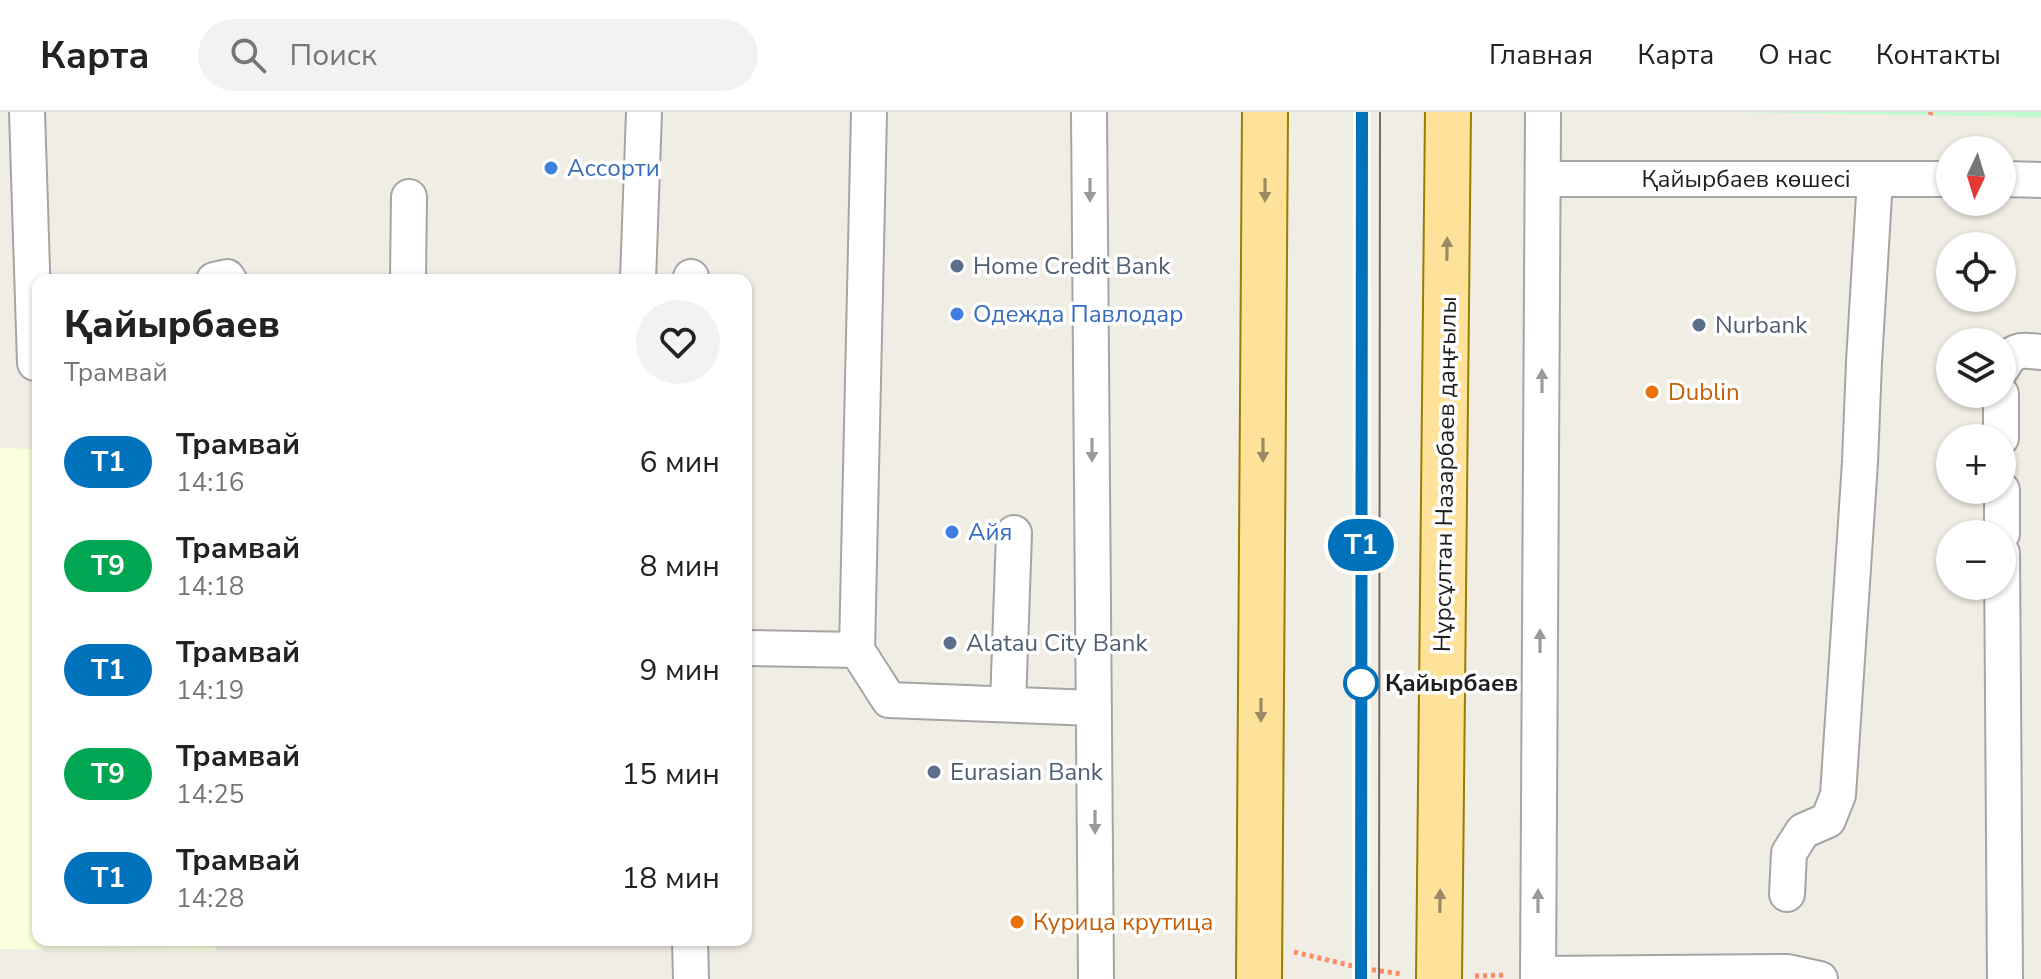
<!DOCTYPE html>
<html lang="ru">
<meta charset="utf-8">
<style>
:root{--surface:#fff;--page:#f2f2f2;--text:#222;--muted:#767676;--line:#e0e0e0}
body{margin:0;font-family:"Nunito Sans",sans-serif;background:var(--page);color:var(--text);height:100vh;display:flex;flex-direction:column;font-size:30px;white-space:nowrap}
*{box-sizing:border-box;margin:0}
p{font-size:26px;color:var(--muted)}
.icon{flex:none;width:44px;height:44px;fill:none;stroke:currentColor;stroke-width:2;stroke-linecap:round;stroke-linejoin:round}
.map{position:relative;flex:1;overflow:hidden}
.sheet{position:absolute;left:32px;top:162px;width:720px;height:672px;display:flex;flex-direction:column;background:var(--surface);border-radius:16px;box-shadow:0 2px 6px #0004}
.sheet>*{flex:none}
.badge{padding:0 16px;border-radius:26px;font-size:28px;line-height:52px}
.needle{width:52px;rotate:184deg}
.controls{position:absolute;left:1936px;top:24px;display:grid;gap:16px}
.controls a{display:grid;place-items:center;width:80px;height:80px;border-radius:50%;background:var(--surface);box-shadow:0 2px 6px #0004;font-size:40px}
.map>.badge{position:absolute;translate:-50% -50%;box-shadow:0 0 0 4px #fff}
.round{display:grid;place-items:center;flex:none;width:84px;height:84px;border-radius:42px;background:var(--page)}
.head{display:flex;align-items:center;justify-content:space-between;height:136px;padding:0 32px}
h1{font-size:38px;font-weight:800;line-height:60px}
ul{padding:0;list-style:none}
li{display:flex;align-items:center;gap:24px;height:104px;padding:0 32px}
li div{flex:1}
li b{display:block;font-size:30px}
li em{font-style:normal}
li .badge{min-width:88px;font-weight:700;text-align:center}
header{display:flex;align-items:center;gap:48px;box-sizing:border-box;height:112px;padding:0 40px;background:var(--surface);border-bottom:2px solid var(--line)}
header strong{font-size:38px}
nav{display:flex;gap:44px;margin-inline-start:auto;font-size:28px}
.search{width:560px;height:72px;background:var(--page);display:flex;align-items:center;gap:20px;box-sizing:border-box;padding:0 28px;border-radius:44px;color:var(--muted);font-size:30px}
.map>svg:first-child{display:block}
</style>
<header>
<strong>Карта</strong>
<div class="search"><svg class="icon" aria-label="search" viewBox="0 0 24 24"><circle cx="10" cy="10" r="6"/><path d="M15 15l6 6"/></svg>Поиск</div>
<nav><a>Главная</a><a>Карта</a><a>О нас</a><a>Контакты</a></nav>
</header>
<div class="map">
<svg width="2041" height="867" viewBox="0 0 2041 867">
<rect width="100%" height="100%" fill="#f0ede4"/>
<path fill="#faffde" d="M0,336L38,337V828H216V839L0,837Z"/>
<path fill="#bffbcd" d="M1729,0H2041V5Z"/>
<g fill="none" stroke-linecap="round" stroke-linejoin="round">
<g stroke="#a5a5a5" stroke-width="38">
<path id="minor" d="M27,0L35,251H38
M1089,0L1096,867
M1543,67H1950
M2002,67L2041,68
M691,165V168
M214,168L227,165L229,168
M408,168L409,85
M638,168L644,0
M2002,256C2013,236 2020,238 2041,240
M2001,282V326
M2002,378V422
M2002,441L2005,867
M746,536L857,538L889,588L1094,596
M857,538L869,0
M1008,592L1014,421
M1787,782L1789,741L1803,719L1828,708L1838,683L1860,350L1864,250L1875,67
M690,828L691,867
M1538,862L1788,860L1820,867
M1538,867L1543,0"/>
</g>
<g stroke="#997d00" stroke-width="48">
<path id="major" d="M1259,867L1265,0
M1439,867L1448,0"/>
</g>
<path stroke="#ff8c66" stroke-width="5" stroke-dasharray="4 4" stroke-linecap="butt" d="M1930,3L1931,0
M1294,840L1361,856L1401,862
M1475,864L1505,863"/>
<use href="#minor" stroke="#fff" stroke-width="34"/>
<use href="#major" stroke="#ffe29a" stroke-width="44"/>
<path stroke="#6c6c6c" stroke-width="2" d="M1361,867L1362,0
M1379,867L1380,0"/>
</g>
<defs><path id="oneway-solid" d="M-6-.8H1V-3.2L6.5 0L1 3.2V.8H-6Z" transform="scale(2)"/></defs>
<g fill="#9a9a9a">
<use href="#oneway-solid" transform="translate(1090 78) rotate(90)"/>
<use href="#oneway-solid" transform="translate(1542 269) rotate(-90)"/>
<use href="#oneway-solid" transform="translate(1092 338) rotate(90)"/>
<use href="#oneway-solid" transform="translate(1540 529) rotate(-90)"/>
<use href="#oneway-solid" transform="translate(1095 710) rotate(90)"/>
<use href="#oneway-solid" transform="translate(1538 789) rotate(-90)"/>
</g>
<g fill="#9a8a62">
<use href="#oneway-solid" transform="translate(1265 78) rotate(90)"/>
<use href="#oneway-solid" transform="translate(1447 137) rotate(-89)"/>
<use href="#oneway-solid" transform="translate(1263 338) rotate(90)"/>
<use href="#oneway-solid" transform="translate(1261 598) rotate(90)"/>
<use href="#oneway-solid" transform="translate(1440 789) rotate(-89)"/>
</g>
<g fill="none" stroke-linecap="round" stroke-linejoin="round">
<g stroke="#fff" stroke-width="18">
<path id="line" d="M1361,867L1362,0"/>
</g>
<use href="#line" stroke="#0072bc" stroke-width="12"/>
</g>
<g fill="#3f7fe0" stroke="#fff" stroke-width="3">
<circle cx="551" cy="56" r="8"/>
<circle cx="957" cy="202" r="8"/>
<circle cx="952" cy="420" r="8"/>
</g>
<g fill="#5c6f8a" stroke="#fff" stroke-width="3">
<circle cx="957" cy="154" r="8"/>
<circle cx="1699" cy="213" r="8"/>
<circle cx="950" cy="531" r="8"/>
<circle cx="934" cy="660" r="8"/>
</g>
<g fill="#e8710a" stroke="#fff" stroke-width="3">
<circle cx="1652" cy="280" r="8"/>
<circle cx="1017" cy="810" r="8"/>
</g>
<circle fill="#fff" stroke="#0072bc" stroke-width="4" cx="1361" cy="571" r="16"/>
<g text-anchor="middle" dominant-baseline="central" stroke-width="7" stroke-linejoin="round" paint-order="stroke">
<g font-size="24" fill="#366cbe" stroke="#fff" text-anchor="start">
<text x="567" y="56">Ассорти</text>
<text x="973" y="202">Одежда Павлодар</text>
<text x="968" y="420">Айя</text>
</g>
<g font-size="24" fill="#1e1e1e" stroke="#fff">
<text x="1746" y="67">Қайырбаев көшесі</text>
<text transform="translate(1445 362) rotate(-89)">Нұрсұлтан Назарбаев даңғылы</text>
</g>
<g font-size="24" fill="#4e5e75" stroke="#fff" text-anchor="start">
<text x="973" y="154">Home Credit Bank</text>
<text x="1715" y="213">Nurbank</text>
<text x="966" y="531">Alatau City Bank</text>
<text x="950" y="660">Eurasian Bank</text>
</g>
<g font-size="24" fill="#c56008" stroke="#fff" text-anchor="start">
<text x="1668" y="280">Dublin</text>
<text x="1033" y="810">Курица крутица</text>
</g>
<g font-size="24" font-weight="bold" fill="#1e1e1e" stroke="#fff" text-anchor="start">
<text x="1385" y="571">Қайырбаев</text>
</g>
</g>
</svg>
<div class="controls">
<a><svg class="needle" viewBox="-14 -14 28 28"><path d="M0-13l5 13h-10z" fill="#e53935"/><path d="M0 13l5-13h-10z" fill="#767676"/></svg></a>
<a><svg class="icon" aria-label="locate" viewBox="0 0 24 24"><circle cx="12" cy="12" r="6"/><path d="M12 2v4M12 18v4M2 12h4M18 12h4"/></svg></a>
<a><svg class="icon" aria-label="layers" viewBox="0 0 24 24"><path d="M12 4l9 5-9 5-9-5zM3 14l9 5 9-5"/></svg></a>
<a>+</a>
<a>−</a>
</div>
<b class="badge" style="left:1361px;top:433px;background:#0072bc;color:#fff">T1</b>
<section class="sheet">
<div class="head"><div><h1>Қайырбаев</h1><p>Трамвай</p></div><a class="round"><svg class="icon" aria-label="heart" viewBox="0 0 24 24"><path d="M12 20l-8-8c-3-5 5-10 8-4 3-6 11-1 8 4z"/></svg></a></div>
<ul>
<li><span class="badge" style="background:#0072bc;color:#fff">T1</span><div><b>Трамвай</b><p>14:16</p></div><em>6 мин</em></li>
<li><span class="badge" style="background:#00a651;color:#fff">T9</span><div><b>Трамвай</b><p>14:18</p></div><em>8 мин</em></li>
<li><span class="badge" style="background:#0072bc;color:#fff">T1</span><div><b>Трамвай</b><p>14:19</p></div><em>9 мин</em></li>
<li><span class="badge" style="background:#00a651;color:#fff">T9</span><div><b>Трамвай</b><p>14:25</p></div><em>15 мин</em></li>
<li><span class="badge" style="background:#0072bc;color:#fff">T1</span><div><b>Трамвай</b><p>14:28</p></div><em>18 мин</em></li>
</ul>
</section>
</div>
